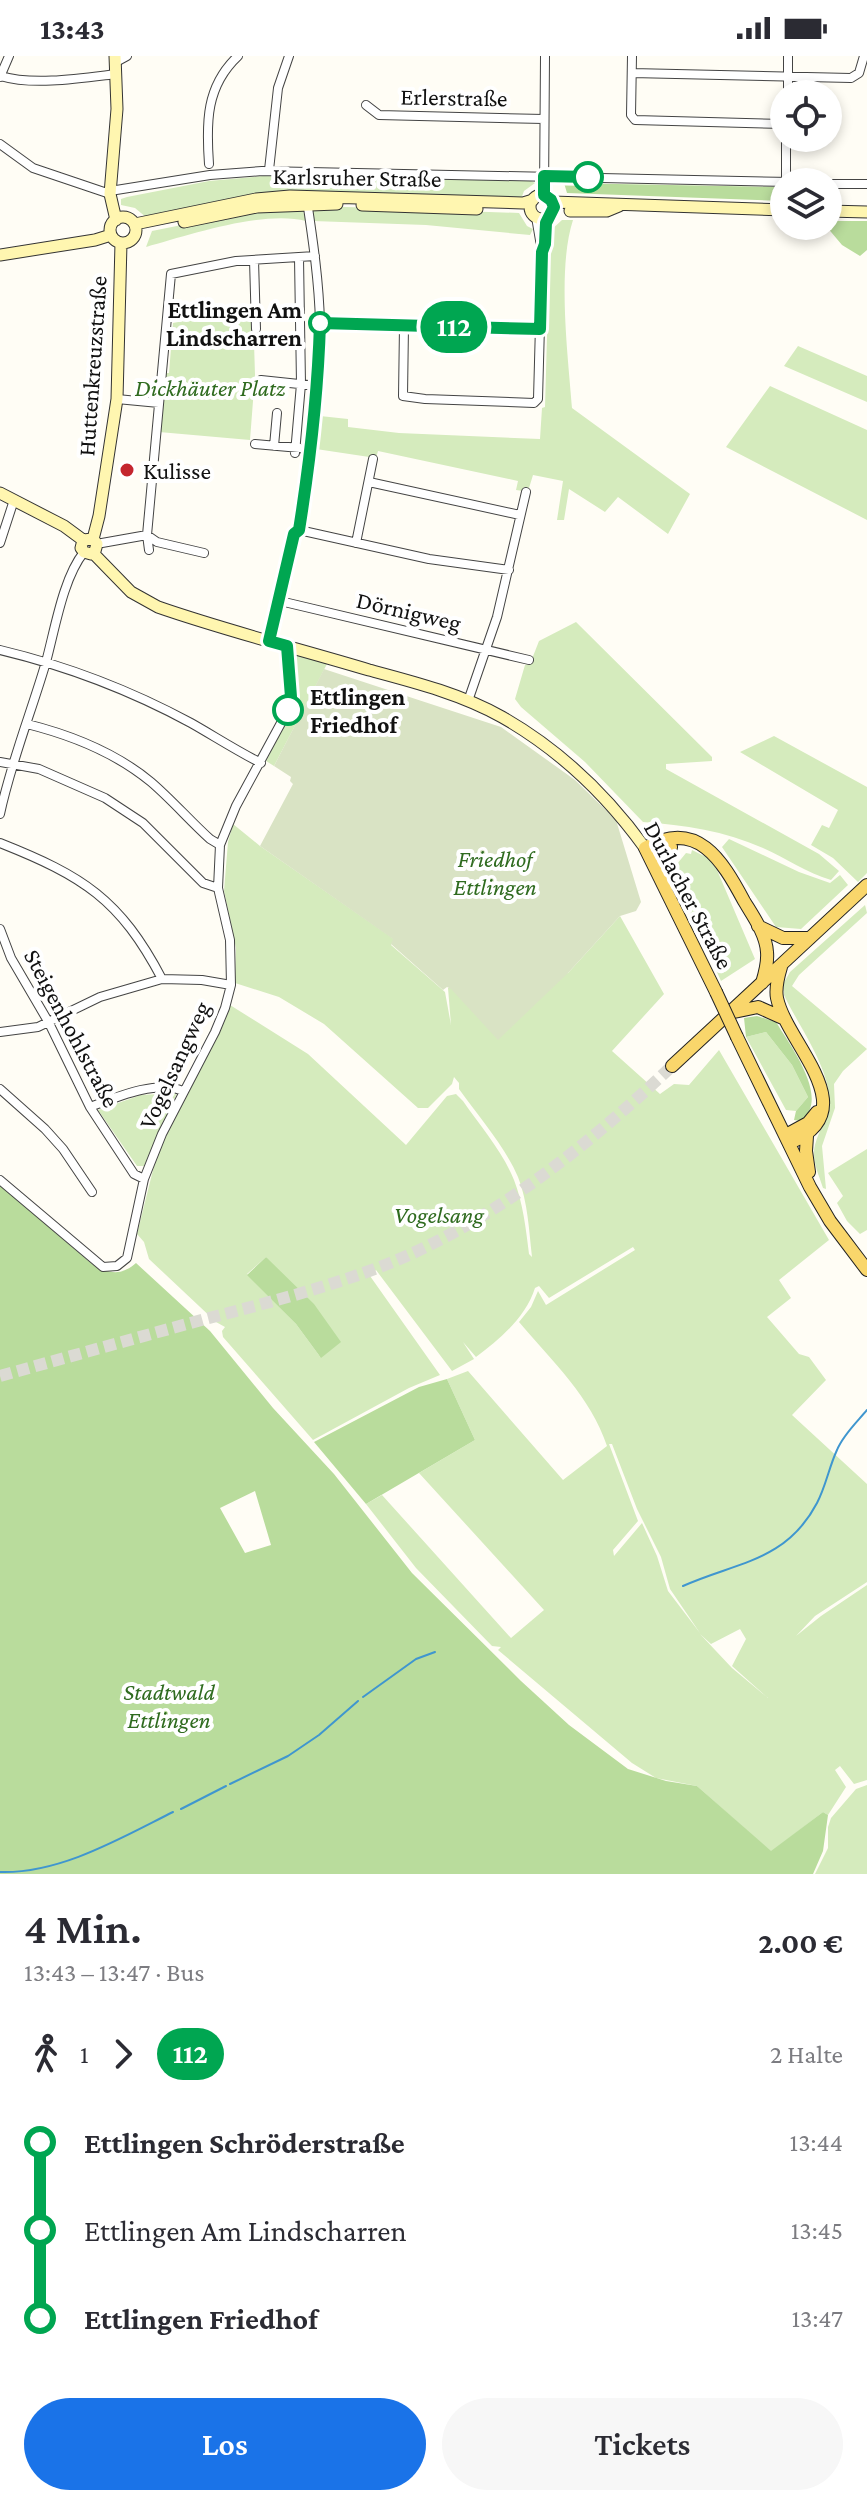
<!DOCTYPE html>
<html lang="de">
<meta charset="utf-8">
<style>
:root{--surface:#fff;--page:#f7f7f7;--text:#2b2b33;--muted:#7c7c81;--accent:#1a73e8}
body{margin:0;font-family:"Crimson Pro",serif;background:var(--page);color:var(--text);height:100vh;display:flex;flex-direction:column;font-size:30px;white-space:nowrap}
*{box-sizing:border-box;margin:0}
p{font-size:26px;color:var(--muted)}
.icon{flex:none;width:44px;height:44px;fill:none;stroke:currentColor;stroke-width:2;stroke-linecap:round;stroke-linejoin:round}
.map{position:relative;height:1818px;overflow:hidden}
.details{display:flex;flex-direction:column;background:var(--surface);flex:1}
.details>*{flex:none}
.badge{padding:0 16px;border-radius:26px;font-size:28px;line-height:52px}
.fabs{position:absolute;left:770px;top:24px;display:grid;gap:16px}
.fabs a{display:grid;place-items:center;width:72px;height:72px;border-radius:50%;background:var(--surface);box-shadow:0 4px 12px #0003;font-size:40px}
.map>.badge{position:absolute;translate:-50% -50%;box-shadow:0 0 0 4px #fff}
.legs{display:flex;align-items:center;gap:12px;height:88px;padding:0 24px;font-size:26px}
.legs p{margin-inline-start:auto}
.head{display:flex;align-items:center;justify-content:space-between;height:136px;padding:0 24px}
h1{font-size:44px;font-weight:600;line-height:60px}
.primary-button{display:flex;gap:16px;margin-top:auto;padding:16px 24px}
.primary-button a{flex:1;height:92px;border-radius:48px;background:var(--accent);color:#fff;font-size:32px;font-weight:600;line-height:92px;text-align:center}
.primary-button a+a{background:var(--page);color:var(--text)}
ul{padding:0 24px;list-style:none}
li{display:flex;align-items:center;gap:28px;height:88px;font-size:30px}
li i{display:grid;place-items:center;width:12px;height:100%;margin:0 10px;background:currentColor}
li i::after{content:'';width:20px;height:20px;margin:-10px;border:6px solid;border-radius:50%;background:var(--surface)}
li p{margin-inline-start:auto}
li:first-child i{background:linear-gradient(#0000 50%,currentColor 0)}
li:last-child i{background:linear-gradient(currentColor 50%,#0000 0)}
.status{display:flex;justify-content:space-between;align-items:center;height:56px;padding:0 40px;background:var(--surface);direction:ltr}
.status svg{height:22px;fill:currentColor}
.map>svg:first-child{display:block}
</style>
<div class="status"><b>13:43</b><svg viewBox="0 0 49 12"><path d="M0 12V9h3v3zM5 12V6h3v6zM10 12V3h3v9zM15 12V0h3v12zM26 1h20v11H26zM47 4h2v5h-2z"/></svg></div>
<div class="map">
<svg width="867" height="1818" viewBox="0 0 867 1818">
<rect width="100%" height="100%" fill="#fffdf5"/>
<path fill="#d5ebbd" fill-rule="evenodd" d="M263,120L531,125L535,127L524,135L521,143L414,141L147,162L135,152L121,149V143L127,141L209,125Z
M318,150L519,157L527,170L533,173L530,179L426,169L313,165V156Z
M296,152L303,155L306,165C263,154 189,179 146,191L152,175L256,154Z
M562,164H573C557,213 568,299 572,352L690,438L668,478L618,441L605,456L569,433L564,464H557L563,425L533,419L529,432L524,431L523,435L516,434L518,425L378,395L376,402L316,393L320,360L348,363V371L399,377L540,383L542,352L545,351L550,175Z
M250,252L253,254L255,319L250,384L159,376L164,317H169L173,267Z
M798,290L867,320V346L784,310Z
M770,330L867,374V464L726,391Z
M576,566L712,701V705L666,708V713L819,798L839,815L831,824C807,817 786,802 763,792C725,775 684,769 643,766L585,706L521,651L515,643L525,609L530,608L539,585Z
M293,597L328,606L274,710L266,705L296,646V624L291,599Z
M774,680L867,731V817L858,826L833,802L811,789L822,769L829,772L838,754L740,696Z
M233,768L260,790L394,883L391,889L445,936L451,969L448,932L568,917L620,860L664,938L612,995L660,1038L674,1028L689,1029L719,994L829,1184L779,1224L791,1242L767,1261L799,1298L809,1301L826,1324L792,1359L867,1428V1526L815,1560L796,1580L821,1560L867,1529V1724L854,1728L840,1710L835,1714L846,1731L828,1759L823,1756L771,1796L697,1730L656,1722L632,1707L498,1594L501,1591L492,1590L416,1512L366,1448L382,1439L511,1582L544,1554L419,1417L475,1384L447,1323L468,1315L563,1424L607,1390C591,1341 552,1305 519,1266L531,1251L538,1235L546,1249L635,1194L633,1191L549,1242L539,1230L535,1232C526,1261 500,1283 476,1301L463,1286L474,1303L452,1315L376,1214L370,1220L440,1319L409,1332L313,1384L223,1281L222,1275L225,1271L216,1266L149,1203L144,1186L137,1178L157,1098L221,972L230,949L308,998L406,1089L447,1040L456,1038L463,1045C481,1071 503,1096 514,1124C523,1147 526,1173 529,1198L532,1201C529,1175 528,1146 518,1121C504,1089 479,1061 459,1033V1027L454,1021L452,1028L428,1052H418L324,968L279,941L235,927L236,892L224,835L228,786ZM266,1201L321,1302L296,1268L247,1218ZM609,1388H612L637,1453L661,1501L670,1533L700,1577L668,1535L657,1500L642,1467L614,1500L613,1494L638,1465ZM740,1573L746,1583L732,1610L768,1642L732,1612L700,1578L711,1588Z
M729,783L799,816L830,827L840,819L848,829L801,873L776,871L722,791Z
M692,794L708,802L717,814L755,903L721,925L686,848L677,808L686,797L691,798Z
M865,849L867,857L799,919L792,930L867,993L843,1015L834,1028L835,1052L822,1090L826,1133L823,1132C819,1119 811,1103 815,1089C819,1073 830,1060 829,1042C828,1009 798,969 784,939L783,928L790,916Z
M766,976L792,1009L808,1041L796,1055L786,1054L746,981Z
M177,1037L144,1110H137L98,1054L141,1039Z
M867,1093V1174L860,1178L847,1165L837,1147L843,1140L828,1117Z
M867,1729V1818H815L828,1792V1771L831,1762L856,1733Z"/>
<path fill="#b9dc9c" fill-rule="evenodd" d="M564,127L784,131V145L567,137Z
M828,165H867V194L860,200L842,189L826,170Z
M757,960L776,966C790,989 832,1045 800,1065L794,1064L796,1055L808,1041L792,1009L766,976L746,981L744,962Z
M0,1129L92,1208C108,1217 120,1221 136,1207L210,1275L273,1352L334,1418L412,1517L521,1625L569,1669L628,1713L666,1725L697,1730L771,1795L823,1756L828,1759L823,1795L813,1818H0ZM255,1435L271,1489L245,1497L220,1452Z
M266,1201L314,1248L341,1286L321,1302L296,1268L247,1219Z
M447,1323L475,1384L366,1448L314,1386L419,1331Z"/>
<path fill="#d9e3c4" d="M324,613L501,671L575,724L616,764L641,846L636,855L620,860L568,917L498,984L451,933L447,931L443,934L391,888L393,883L260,790L293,728L290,725L291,721L274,710Z"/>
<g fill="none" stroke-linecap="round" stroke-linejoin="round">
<path stroke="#3f96cf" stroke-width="2" d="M683,1530C736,1506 786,1506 817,1447C826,1430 829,1411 837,1394C843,1379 857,1366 867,1354
M363,1641L416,1603L435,1596
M230,1728L288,1700L319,1679L358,1645
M181,1753L226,1730
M0,1816C60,1818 121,1782 173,1756"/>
<path stroke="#dbdad3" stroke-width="12" stroke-dasharray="12 6" stroke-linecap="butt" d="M0,1320C68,1301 136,1282 205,1263C267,1247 330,1231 390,1207C495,1164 591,1087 672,1010"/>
<g stroke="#444" stroke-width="10">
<path id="street" d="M632,0L631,59L635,64L784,68
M116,6L127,0
M632,17L851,22L859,17L864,0
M1,20C33,30 83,22 116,18
M0,21L9,0
M788,38V0
M366,49L379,59L544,63
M0,88L33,112L110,138
M209,108C206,66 206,30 238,0
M269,114L278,32L289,0
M786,126V82
M828,128H867
M110,135L210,119L262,115L791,126
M544,139L545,0
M542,196L548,162
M254,204L256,273
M320,267L540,273
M404,270L403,340L425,343L534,347L538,343L542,196L536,161
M261,324L318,330
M117,343L159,347
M255,388L311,393
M274,390L277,357
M295,397L301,328L299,202
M369,426L520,459
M299,474L429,503L509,514
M0,487L14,444
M102,487L147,479L149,494
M356,487L373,403
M204,497L157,486L147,479L171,218L236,205L315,200
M280,545L529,604
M269,585L294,478L299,474C310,406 321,336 320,267C319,226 313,185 307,145
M0,594C67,610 130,634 191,667C214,680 237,695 261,707
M468,645L497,561L526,436
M27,668C71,679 116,697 151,726C172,744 190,765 210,783L220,789
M0,706L39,713L105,742L143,767L203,827L218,832
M0,758C11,706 31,657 46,606C55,573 63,522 84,496
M0,787C83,820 120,843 162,923
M0,873L11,902L49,967L90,1051L134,1118L144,1123
M0,976L38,971L100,941L162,923L202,924L231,929
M0,1033L45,1073L63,1093L92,1136
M90,1051C114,1042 158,1023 183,1035
M0,1124L103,1211L117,1210L127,1202L144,1123L162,1078L215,976L225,952L231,929L230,884L218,832L220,789L236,750L287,656L291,641L287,590"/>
</g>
<g stroke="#333" stroke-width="13">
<path id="secondary" d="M115,0L117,53L110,138L116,164
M530 151a12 12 0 1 1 24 0a12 12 0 1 1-24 0Z
M553,146L784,154
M362,149L477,153
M570,155H607L619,150
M828,155L867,156
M110 174a13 13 0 1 1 26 0a13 13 0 1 1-26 0Z
M184,166L257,151L337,148
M135,168L256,143L290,140L523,147L533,144
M0,199L95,184L111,179
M0,437L64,470L83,484L93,483L97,488L95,495L91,498L84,496L81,492L83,484
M93,483L99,460L117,343L121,187
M93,497L131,536L158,551C227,575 299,593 369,614C414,626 461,638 502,661C560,694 606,738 645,792"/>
</g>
<g stroke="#222" stroke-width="14">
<path id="primary" d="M669,828L666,807L671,791
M758,870L783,882H810
M781,911C778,921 775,932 777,942C787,989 867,1054 790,1087
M716,936L645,792C697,762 722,804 744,845C753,860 766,878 767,896C768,907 765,917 762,927
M734,956L758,951L785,963
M737,981L810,1131L830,1165L867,1214
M672,1010L867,829
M786,1079L808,1067L817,1056
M807,1080L806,1095L809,1116"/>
</g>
<use href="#street" stroke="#fff" stroke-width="8"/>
<use href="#secondary" stroke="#fff6b0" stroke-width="11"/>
<use href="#primary" stroke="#f9d66b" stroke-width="12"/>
<g stroke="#222" stroke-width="14" stroke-linecap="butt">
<path id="primary-bridge" d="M716,936L737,981"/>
</g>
<use href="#primary-bridge" stroke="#f9d66b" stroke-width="12"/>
</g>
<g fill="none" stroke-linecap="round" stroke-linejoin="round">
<g stroke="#fff" stroke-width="18">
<path id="line-1" d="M288,654L291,641L287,590L269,585L294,478L299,474C310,405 318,337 320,267L540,273L542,196L545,188L546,167L554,151L551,144L544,139V120L588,121"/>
</g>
<use href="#line-1" stroke="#00a651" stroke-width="12"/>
</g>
<g fill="#fff" stroke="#00a651" stroke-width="4">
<circle cx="588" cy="121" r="14"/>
<circle cx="320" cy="267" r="10"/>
<circle cx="288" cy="654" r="14"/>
</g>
<circle fill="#c4262e" stroke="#fff" stroke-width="3" cx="127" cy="414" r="8"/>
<g text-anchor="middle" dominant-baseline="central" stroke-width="8" stroke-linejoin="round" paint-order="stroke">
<g font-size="24" fill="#111" stroke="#fff">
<text transform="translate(454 41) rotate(1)">Erlerstraße</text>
<text transform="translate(357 121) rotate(1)">Karlsruher Straße</text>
<text transform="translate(92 310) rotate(-86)">Huttenkreuzstraße</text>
<text transform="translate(409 555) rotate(13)">Dörnigweg</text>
<text transform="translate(689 839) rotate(62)">Durlacher Straße</text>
<text transform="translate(72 972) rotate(62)">Steigenhohlstraße</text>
<text transform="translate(174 1009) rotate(-65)">Vogelsangweg</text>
</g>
<g font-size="24" font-weight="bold" fill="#111" stroke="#fff" text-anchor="end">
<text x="302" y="253">Ettlingen Am<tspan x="302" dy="28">Lindscharren</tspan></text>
<text x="310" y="640" text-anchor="start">Ettlingen<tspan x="310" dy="28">Friedhof</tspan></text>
</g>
<g font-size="24" font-style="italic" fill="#2f6b1f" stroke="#fff">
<text x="210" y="331">Dickhäuter Platz</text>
<text x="495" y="802">Friedhof<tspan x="495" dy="28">Ettlingen</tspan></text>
<text x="439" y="1158">Vogelsang</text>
<text x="169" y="1635">Stadtwald<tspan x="169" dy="28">Ettlingen</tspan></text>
</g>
<g font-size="24" fill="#111" stroke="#fff" text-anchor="start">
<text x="143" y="414">Kulisse</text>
</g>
</g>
</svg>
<div class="fabs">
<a><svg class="icon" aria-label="locate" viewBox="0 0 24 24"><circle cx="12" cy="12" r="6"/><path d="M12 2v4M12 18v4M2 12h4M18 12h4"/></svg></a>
<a><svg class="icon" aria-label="layers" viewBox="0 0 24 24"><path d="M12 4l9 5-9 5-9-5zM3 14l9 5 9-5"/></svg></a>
</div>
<b class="badge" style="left:454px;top:271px;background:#00a651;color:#fff">112</b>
</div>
<section class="details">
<div class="head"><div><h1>4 Min.</h1><p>13:43 – 13:47 · Bus</p></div><b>2.00 €</b></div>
<div class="legs"><svg class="icon" aria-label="walk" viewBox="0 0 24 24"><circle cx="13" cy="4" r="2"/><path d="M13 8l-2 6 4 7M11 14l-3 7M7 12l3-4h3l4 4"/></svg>1<svg class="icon" aria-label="forward" viewBox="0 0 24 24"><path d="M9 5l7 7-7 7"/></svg><b class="badge" style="background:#00a651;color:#fff">112</b><p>2 Halte</p></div>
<ul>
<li><i style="color:#00a651"></i><b>Ettlingen Schröderstraße</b><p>13:44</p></li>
<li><i style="color:#00a651"></i><span>Ettlingen Am Lindscharren</span><p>13:45</p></li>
<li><i style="color:#00a651"></i><b>Ettlingen Friedhof</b><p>13:47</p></li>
</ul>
<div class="primary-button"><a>Los</a><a>Tickets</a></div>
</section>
